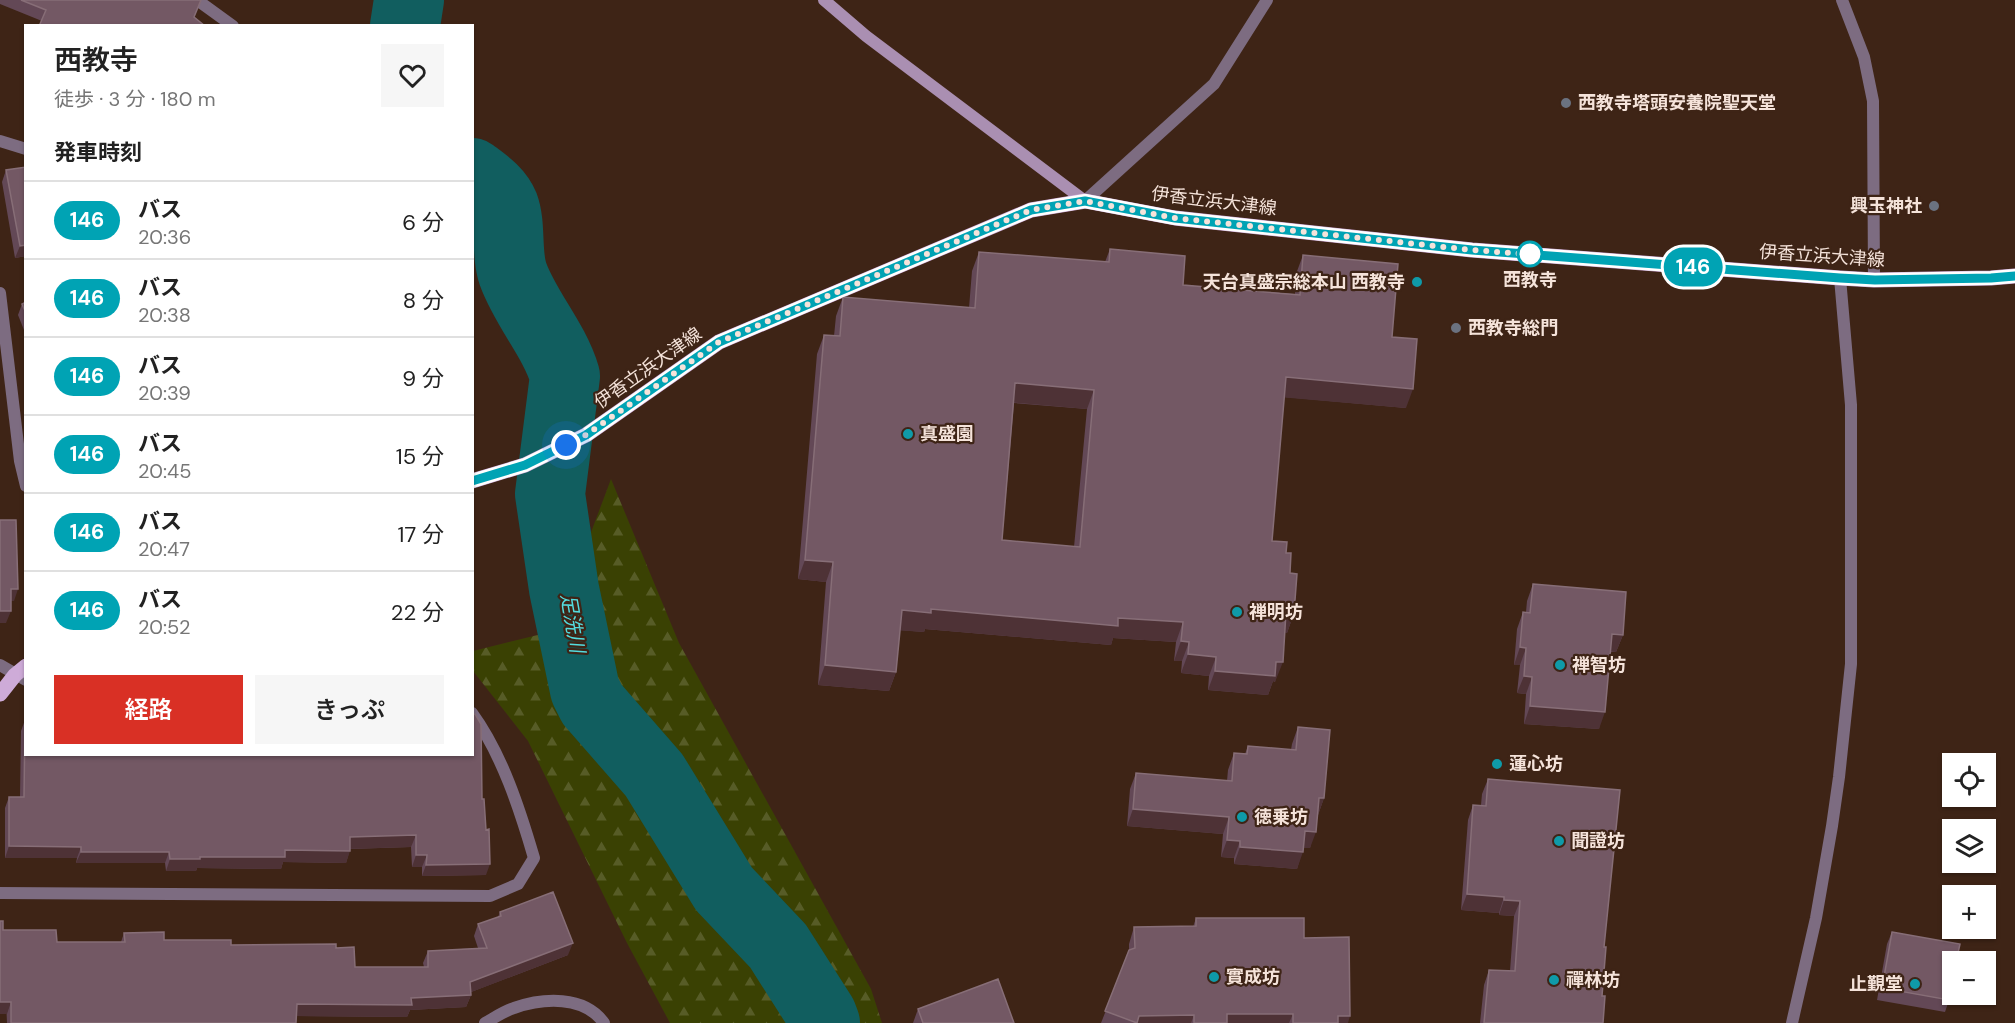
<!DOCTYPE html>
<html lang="ja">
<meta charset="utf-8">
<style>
:root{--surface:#fff;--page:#f6f6f6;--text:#222;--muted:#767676;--line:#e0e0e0;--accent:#d93025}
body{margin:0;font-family:"DM Sans","Noto Sans JP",sans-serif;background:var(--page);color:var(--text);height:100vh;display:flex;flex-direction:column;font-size:22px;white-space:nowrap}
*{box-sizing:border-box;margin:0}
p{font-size:20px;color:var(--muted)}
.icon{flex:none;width:33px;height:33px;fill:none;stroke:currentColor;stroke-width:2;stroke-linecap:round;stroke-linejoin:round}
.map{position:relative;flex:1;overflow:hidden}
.drawer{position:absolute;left:24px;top:24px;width:450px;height:732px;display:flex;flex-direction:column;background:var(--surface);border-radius:0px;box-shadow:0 2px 4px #0004}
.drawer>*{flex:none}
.badge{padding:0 12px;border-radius:20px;font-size:21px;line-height:39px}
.controls{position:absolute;left:1942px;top:753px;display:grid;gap:12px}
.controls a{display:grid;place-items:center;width:54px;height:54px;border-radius:0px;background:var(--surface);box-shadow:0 2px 4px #0004;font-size:30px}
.you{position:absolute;width:30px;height:30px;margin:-15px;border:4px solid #fff;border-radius:50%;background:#1a73e8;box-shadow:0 0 0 9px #1a73e833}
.map>.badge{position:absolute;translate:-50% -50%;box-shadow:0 0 0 3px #fff}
h2{padding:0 30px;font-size:22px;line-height:54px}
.round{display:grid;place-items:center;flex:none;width:63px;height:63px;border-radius:0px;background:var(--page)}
.headline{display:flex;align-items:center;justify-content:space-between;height:102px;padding:0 30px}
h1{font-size:28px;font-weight:600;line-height:45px}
.cta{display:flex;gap:12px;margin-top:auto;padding:12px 30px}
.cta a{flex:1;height:69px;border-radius:0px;background:var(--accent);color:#fff;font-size:24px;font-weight:600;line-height:69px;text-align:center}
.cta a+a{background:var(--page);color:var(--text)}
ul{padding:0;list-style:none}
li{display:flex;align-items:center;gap:18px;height:78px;padding:0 30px;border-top:2px solid var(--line)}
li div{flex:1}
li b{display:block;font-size:22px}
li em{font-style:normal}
li .badge{min-width:66px;font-weight:700;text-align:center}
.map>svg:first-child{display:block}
</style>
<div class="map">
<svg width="2015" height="1023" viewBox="0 0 2015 1023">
<defs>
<pattern id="forest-firs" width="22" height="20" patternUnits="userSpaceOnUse" patternTransform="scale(1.5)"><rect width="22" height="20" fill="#3a4103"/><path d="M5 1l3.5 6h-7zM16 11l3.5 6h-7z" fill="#575c27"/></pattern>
</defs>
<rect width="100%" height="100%" fill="#3e2416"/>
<path fill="url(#forest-firs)" d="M611,479L679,643L871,989L882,1023H670L627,943L528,741L473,671V651L554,631Z"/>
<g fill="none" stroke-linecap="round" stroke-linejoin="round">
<path stroke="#115e5f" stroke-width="70" d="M405,26L409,0
M472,173C484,182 498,191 504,206C511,225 506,254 513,274C526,310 554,339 565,376L550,494L564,589L585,690L592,704L654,775L724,889L778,946L822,1015L825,1023"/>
<path stroke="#7d6c81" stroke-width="12" d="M197,0L233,26
M1842,0L1864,57L1873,101L1874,280
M0,141L26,149
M1085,201L1214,84L1267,0
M0,293L20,461L26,486
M0,665L26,680
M0,893L490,896L518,884L534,858C520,810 502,754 472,713
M485,1023C494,1018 504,1011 514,1008C543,998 584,995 604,1023
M1792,1023L1816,918L1832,826L1839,777L1851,664V405L1840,278"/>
<path stroke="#aa8fb2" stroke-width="12" d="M824,0L866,36L1085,201"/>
<path stroke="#ceabd8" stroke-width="15" d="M472,481L525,465L586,435L719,342L1031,210L1085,201L1175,218L1472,250L1840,278L1874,280L1991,278L2015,276
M0,694L15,675L26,666"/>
</g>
<path fill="#634856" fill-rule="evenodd" d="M0,0H201L194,17L205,26H40L42,21L0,4Z
M26,167V256L15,258L2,182L6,170Z
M1110,249L1183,285L1295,294L1296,274L1303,255L1392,337L1406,408L1284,397L1272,541L1286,553L1290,573L1294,613L1287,633L1285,632L1275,682L1273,681L1268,695L1208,690L1209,676L1181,673L1182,661H1174L1176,642L1113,638L1111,645L925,629L924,632L900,630L896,672L889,691L818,685L826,582L798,579L817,354L824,335L834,336L836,316L843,297L969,308L972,271L979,252L1105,262ZM1014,403L1087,409L1074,547L1002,540Z
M26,302V335L18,315L22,304Z
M1533,584L1623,635L1616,652H1610L1599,729L1524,724L1526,694L1517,693L1520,665H1514L1517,629L1523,612H1526L1527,601Z
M25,720L482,799L486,875L422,876V867H412L411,847L350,849L346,863L283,862L281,869L197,868L196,871H166L165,863H76L77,858H5V808L9,797H20L21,731Z
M1298,727L1324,798L1318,815L1310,848H1303L1297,869L1234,864V858L1221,857L1223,834L1127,826L1130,789L1136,773L1227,781L1228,770L1234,753L1245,754L1248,746L1291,750L1292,744Z
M1488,779L1604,947L1602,996L1603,1023H1480L1484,985L1489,970L1510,971L1514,916L1499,915V913L1461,910L1468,820L1473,805H1481L1482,794Z
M500,912L568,955L471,992V995L466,1007L410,1010L407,1017L296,1016V1023H7L3,930L57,942H121L124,933L164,940L231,945L336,948L355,967H424L423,963L428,951L478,948L474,936L478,924L498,917Z
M1196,918L1304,938L1348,1023H1101L1129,952V944L1134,927H1193Z
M1892,932L1949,1000L1945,1012L1877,1000L1887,944Z
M918,1009L1014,1023H913Z"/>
<path fill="#4e3236" d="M26,245V256L15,258L20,246Z
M1286,377L1413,389L1406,408L1279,397Z
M1015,383L1094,390L1087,409L1008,402Z
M805,560L833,562L826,582L798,579Z
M11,589H18L14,601H6Z
M931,609L1118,618L1183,622L1176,642L1113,638L1111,645L925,629L924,632L894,630L902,610Z
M0,611H11L6,623H0Z
M1286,612L1294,613L1287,633L1279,632Z
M1612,634L1623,635L1616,652L1605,651Z
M1181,641L1189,642L1182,661H1174Z
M1520,647L1526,648L1520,665H1514Z
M1188,654L1216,657L1209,676L1181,673Z
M1276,662H1283L1275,682L1273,681L1268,695L1208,690L1215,671Z
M825,665L896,672L889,691L818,685Z
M1524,676L1532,677L1526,694L1517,693Z
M1530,706L1605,712L1599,729L1524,724Z
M1319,798H1324L1318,815Z
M1133,809L1229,817L1223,834L1127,826Z
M1305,831L1316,832L1310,848H1299Z
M416,835L411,847L346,849L350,837Z
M1227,840L1240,841L1234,858L1221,857Z
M9,846L81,847L77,858H5Z
M1240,847L1303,852L1297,869L1234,864Z
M285,850L350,851L346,863L283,862L281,869L197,868L196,871H166L170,859Z
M81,852H169L165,863H76Z
M416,855H427L422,867H412Z
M490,864L486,875L422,876L426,865Z
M1467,894L1504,897L1499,913L1461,910Z
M1504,900L1520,901L1514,916L1499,915Z
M573,943L568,955L466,994L470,982Z
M471,995L466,1007L410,1010L407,1017L292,1016L297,1004Z
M0,1002H11L7,1014H0Z
M1227,1014H1293L1289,1023H1223Z
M1194,1015L1191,1023H1137L1139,1016Z
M1338,1016H1350L1348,1023H1335Z"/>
<path fill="#735864" stroke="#876e77" stroke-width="1.5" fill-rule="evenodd" d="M21,0H201L194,17L205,26H43L40,24L46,10Z
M26,167V245L20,246L6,170Z
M1110,249L1185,256L1183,285L1300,295L1303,255L1398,264L1392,337L1417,339L1413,389L1286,377L1272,541L1287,542L1286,553H1291L1290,573L1297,574L1294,613L1286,612L1283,662H1276L1275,676L1215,671L1216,657L1188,654L1189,642L1181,641L1183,622L1118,618V626L931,609V613L902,610L896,672L825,665L833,562L805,560L824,335L840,336L843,297L975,308L979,252L1109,262ZM1015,383L1094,390L1080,547L1002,540Z
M26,302V313L22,304Z
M0,520H16L18,589H11V611H0Z
M1533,584L1626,592L1623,635L1612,634L1605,712L1530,706L1532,677L1524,676L1526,648L1520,647L1523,612L1530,613Z
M475,714L481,724L482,799H484L486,830L489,829L490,864L426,865L427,855H416V835L350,837V851L285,850V857H200V859H170L169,852H81V847L9,846V797H24L25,720L26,754H472V715Z
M1298,727L1330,730L1324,798H1319L1316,832L1305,831L1303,852L1240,847V841L1227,840L1229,817L1133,809L1136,773L1232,781L1234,753L1247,754L1248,746L1296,750Z
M1488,779L1620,790L1604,947H1606L1602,996H1605L1603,1023H1484L1489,970L1515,971L1520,901L1504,900V897L1467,894L1473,805L1486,806Z
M553,892L573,943L470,982L471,995L411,998L412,1005L297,1004L296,1023H11V1002H0V921H3V930H56L57,942H125L124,933L164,932V940H231V945L336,944V948L354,947L355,967H428V951L487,948L478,924L501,916L500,912Z
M1196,918H1304V938L1349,937L1350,1016H1338V1023H1293V1014H1227V1023H1194V1015L1139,1016L1137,1023L1105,1011L1129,950L1135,948L1134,927L1196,926Z
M1892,932L1960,944L1956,962H1953V980L1949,1000L1882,988Z
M998,979L1014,1023H923L918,1009Z"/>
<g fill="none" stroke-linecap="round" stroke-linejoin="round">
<g stroke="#fff" stroke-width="14">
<path id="line" d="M472,481L525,465L586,435L719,342L1031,210L1085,201L1175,218L1472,250L1840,278L1875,280L1991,278L2015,276"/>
</g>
<use href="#line" stroke="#00a3b4" stroke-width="9"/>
<path stroke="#f5e3da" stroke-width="6" stroke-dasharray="0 10.8" d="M566,445L586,435L719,342L1031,210L1085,201L1175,218L1472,250L1538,255L1530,254"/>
</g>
<g fill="#6b7280" stroke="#3e2416" stroke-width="2">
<circle cx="1566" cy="103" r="6"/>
<circle cx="1934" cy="206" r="6"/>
<circle cx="1456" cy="328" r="6"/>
</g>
<circle fill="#fff" stroke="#00a3b4" stroke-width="3" cx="1530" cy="254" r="12"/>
<g fill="#0f9aa8" stroke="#3e2416" stroke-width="2">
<circle cx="1417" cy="282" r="6"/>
<circle cx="908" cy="434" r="6"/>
<circle cx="1237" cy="612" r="6"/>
<circle cx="1560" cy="665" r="6"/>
<circle cx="1497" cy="764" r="6"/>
<circle cx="1242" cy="817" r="6"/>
<circle cx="1559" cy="841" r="6"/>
<circle cx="1214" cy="977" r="6"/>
<circle cx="1554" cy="980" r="6"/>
<circle cx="1915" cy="984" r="6"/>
</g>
<g text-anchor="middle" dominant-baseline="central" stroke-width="4.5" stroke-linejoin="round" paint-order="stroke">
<g font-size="18" font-weight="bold" fill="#f5e3da" stroke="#3e2416" text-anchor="start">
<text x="1578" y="103">西教寺塔頭安養院聖天堂</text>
<text x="1922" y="206" text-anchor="end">興玉神社</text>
<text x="1405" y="282" text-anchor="end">天台真盛宗総本山 西教寺</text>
<text x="1468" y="328">西教寺総門</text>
<text x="920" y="434">真盛園</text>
<text x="1249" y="612">禅明坊</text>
<text x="1572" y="665">禅智坊</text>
<text x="1509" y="764">蓮心坊</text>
<text x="1254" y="817">徳乗坊</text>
<text x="1571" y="841">聞證坊</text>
<text x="1226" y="977">實成坊</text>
<text x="1566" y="980">禪林坊</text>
<text x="1903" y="984" text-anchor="end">止覲堂</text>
</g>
<g font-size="18" fill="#f5e3da" stroke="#3e2416">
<text transform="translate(1214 201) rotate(7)">伊香立浜大津線</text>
<text transform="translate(1822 256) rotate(4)">伊香立浜大津線</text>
<text transform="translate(648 368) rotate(-35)">伊香立浜大津線</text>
</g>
<g font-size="18" font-weight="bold" fill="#f5e3da" stroke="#3e2416">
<text x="1530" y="280">西教寺</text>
</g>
<g font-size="20" font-style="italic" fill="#54dcdf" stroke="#3e2416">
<text transform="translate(573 623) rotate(80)">足洗川</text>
</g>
</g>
</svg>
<div class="controls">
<a><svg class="icon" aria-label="locate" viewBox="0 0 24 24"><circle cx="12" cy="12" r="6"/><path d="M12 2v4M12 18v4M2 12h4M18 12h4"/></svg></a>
<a><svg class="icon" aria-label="layers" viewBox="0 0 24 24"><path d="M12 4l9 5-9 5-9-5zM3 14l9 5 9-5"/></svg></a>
<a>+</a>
<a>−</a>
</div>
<div class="you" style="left:566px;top:445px"></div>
<b class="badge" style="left:1693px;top:267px;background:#00a3b4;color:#fff">146</b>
<section class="drawer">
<div class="headline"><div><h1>西教寺</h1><p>徒歩 · 3 分 · 180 m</p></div><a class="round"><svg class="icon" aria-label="heart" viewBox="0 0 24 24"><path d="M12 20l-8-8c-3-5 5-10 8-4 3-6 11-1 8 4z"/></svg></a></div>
<h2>発車時刻</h2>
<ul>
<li><span class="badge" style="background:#00a3b4;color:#fff">146</span><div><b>バス</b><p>20:36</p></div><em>6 分</em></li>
<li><span class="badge" style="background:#00a3b4;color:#fff">146</span><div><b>バス</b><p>20:38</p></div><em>8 分</em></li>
<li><span class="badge" style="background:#00a3b4;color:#fff">146</span><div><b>バス</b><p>20:39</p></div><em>9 分</em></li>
<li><span class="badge" style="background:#00a3b4;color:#fff">146</span><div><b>バス</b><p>20:45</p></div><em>15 分</em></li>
<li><span class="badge" style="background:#00a3b4;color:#fff">146</span><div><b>バス</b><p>20:47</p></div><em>17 分</em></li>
<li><span class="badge" style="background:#00a3b4;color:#fff">146</span><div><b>バス</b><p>20:52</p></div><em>22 分</em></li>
</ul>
<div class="cta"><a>経路</a><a>きっぷ</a></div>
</section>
</div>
